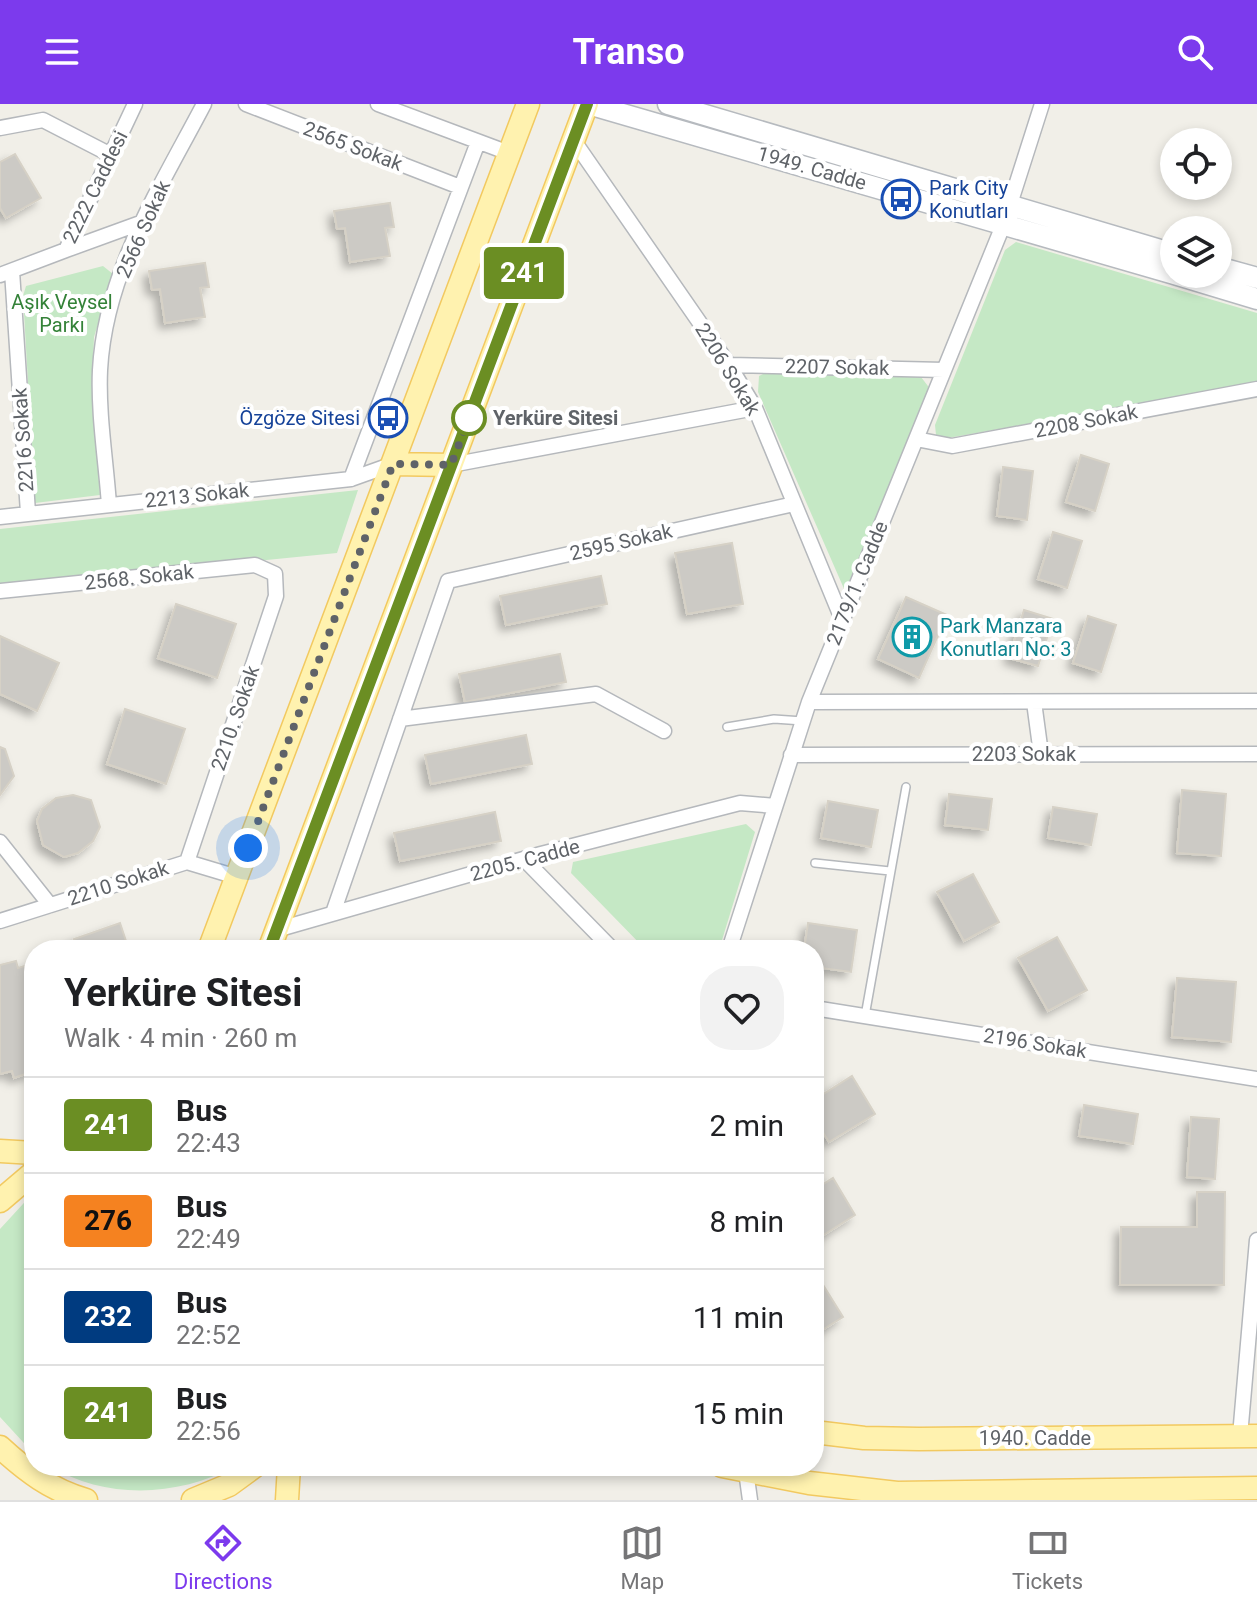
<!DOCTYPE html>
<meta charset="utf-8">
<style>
:root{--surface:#fff;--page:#f2f2f2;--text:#202124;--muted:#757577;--line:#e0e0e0;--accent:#7c3aed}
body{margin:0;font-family:Roboto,sans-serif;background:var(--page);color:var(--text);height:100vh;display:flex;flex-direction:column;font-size:30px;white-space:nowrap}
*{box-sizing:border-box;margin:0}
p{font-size:26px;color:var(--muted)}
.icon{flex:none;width:44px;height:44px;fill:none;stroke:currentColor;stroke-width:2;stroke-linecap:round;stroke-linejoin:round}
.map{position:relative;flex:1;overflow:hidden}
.details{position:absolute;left:24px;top:836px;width:800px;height:536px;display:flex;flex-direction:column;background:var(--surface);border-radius:32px;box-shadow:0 4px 12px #0003}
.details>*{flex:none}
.badge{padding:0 16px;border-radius:6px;font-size:28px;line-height:52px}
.controls{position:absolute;left:1160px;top:24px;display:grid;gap:16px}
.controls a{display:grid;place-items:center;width:72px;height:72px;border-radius:50%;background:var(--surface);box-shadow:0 4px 12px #0003;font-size:40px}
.you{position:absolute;width:40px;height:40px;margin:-20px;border:6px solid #fff;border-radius:50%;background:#1a73e8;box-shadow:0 0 0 12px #1a73e833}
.map>.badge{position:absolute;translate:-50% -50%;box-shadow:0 0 0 4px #fff}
.round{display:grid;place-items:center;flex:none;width:84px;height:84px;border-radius:32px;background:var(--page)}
.overview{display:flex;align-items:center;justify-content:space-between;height:136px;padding:0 40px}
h1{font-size:38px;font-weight:700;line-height:60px}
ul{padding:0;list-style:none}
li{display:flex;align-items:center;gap:24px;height:96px;padding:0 40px;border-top:2px solid var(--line)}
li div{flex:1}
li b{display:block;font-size:30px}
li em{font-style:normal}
li .badge{min-width:88px;font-weight:700;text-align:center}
header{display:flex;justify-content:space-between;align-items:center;height:104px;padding:0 40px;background:var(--accent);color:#fff;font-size:36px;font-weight:700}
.tab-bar{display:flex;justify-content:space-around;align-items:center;height:112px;border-top:2px solid var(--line);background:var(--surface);font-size:22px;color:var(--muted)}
.tab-bar a{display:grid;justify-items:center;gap:4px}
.tab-bar .selected{color:var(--accent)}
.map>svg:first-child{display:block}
</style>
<header><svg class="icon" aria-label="menu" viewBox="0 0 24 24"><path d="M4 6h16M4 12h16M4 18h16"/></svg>Transo<svg class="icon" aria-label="search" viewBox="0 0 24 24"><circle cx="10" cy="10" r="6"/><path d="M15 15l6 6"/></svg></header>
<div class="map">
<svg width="1257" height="1396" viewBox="0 0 1257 1396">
<defs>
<filter id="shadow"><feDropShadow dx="-5.5" dy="5.5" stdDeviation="4" flood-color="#0004"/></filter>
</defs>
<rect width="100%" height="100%" fill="#f1efe8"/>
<path fill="#c5e8c5" d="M1016,138L1257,209V280L942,335L936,331L935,321L1005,146Z
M103,162L113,170L94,233L92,289L100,391L35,399L23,192L26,182Z
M771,266L921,273L931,286L845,487L758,288L759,272Z
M358,386L337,449L0,482V425Z
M746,720L755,728L719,846H646L571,769L573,758Z
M34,1088V1350L0,1313V1125Z
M50,1362H235C179,1393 105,1396 50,1362Z"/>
<path fill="#cccac5" stroke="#d6d1c6" stroke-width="2" filter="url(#shadow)" d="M15,50L41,94L6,114L0,104V58Z
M390,99L394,123L385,124L390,152L350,158L345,124L337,125L334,107Z
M205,159L209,183L200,184L205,213L165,219L160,185L152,186L149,167Z
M1081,351L1109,360L1095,407L1066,398Z
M1003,363L1033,367L1027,416L997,412Z
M1053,428L1082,437L1067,484L1038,475Z
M732,439L743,500L687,510L675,449Z
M601,472L607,500L506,521L500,492Z
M906,493L947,511L919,574L878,555Z
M176,500L236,520L217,574L158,554Z
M1024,506L1053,515L1038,562L1009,554Z
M1088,512L1116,521L1101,568L1073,559Z
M0,532L59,559L37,607L0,590Z
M560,550L566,578L465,598L459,570Z
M125,605L185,625L166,680L107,660Z
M526,631L532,660L431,680L425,651Z
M0,643L5,645L14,672L0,691Z
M1182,686L1226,690L1221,752L1177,749Z
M949,690L992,695L988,726L945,721Z
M73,691L91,696L100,723L93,737L78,749L64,753L43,741L37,717L42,705L56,694Z
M828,697L878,706L871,743L821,734Z
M1053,703L1097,710L1091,741L1048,734Z
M495,708L501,737L400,757L394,729Z
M973,770L999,818L964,837L937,788Z
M120,819L129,846H78L74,835Z
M808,819L857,826L851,868L814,863V846H804Z
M1057,833L1087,886L1048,907L1018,854Z
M16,857L18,864L34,859V967L14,974L12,967L0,970V861Z
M1177,874L1236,878L1231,938L1172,933Z
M852,972L875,1010L829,1038L814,1014V996Z
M1084,1001L1138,1010L1133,1040L1079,1032Z
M1191,1013L1219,1015L1215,1075L1187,1073Z
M833,1074L855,1111L814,1137V1086Z
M1197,1088H1225L1224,1181H1120L1121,1123H1197Z
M820,1176L843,1213L814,1231V1180Z"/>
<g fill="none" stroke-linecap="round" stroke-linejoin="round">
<g stroke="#b5b8bc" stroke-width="10">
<path id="lane" d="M727,623L774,615L803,617
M815,759L890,767
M865,912L906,683"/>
</g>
<g stroke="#b5b8bc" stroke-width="17">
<path id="street" d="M246,0L460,83
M378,0L509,49
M0,24L43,16L111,51
M574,37L729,261L755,304L842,515
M66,146L143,118
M12,167L28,409
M0,171L66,146L135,0
M729,261L944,266
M916,335L952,342L1257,285
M451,361L755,304
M351,375L478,38
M109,401C106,357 98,310 100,266C105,169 160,84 204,0
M0,413L351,375L393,360
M0,487L255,461L275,470L276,492L187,758
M809,598L1257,597
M1034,598L1041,650
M400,615L596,590L664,627
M791,651L1257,650
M0,738L50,801
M524,755L613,846
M333,809L448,477L794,400
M0,817L187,758L237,773
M276,826L541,750L740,699L775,702
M729,846L809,598L1004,119L1042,0
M814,904L1257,975
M1240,1332L1257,1136
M746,1367L750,1396"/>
</g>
<g stroke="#b6babf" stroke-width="23">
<path id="secondary" d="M588,0L1174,170
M668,0L1174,150
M1218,163L1257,174
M1174,170L1257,195"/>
</g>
<g stroke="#f2c960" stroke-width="25">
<path id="primary" d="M393,360L451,361
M209,846L528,0
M269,846L587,0
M0,1047L34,1049
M0,1097L34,1068
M814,1328L864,1334L919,1335L1257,1332
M0,1343C26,1367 51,1386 86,1396
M722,1362L809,1379L897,1389L1257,1384
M193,1396L229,1381L255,1362
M287,1396L289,1362"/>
</g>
<use href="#lane" stroke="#fff" stroke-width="7"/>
<use href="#street" stroke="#fff" stroke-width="14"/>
<use href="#secondary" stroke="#fff" stroke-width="20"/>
<use href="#primary" stroke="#fff2af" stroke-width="22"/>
</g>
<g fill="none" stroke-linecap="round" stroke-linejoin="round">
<g stroke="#fff" stroke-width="18">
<path id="line" d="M269,846L587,0"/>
</g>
<use href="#line" stroke="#6b8e23" stroke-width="12"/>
<path stroke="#5f6368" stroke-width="8" stroke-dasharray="0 14.4" d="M248,744L393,360L451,361L474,302L469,314"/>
</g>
<defs>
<g id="bus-ring" transform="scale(2)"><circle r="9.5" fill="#fff" stroke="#1a4fb4" stroke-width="1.5"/><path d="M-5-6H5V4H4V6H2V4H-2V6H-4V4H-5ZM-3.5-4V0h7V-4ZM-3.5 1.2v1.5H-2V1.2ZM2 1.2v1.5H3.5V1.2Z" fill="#1a4fb4"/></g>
<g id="building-ring" transform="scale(2)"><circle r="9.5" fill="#fff" stroke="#0f9aa8" stroke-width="1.5"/><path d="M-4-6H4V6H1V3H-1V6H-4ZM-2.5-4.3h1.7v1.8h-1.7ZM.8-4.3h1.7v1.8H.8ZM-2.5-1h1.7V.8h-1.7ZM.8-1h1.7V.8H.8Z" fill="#0f9aa8"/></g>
</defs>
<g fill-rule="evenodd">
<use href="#bus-ring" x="901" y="95"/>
<use href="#bus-ring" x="388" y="314"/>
<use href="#building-ring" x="912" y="533"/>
</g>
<circle fill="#fff" stroke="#6b8e23" stroke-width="4" cx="469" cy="314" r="16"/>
<g text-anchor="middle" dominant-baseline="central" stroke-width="8" stroke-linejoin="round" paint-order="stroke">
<g font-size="20" fill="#5f6368" stroke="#fff">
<text transform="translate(353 42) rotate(21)">2565 Sokak</text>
<text transform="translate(812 64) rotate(16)">1949. Cadde</text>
<text transform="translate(95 83) rotate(-64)">2222 Caddesi</text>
<text transform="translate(143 125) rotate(-66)">2566 Sokak</text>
<text transform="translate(837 263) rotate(1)">2207 Sokak</text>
<text transform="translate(728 265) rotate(58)">2206 Sokak</text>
<text transform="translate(1086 317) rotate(-11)">2208 Sokak</text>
<text transform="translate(23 336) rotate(-94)">2216 Sokak</text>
<text transform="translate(197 391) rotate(-6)">2213 Sokak</text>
<text transform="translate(621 438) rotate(-13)">2595 Sokak</text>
<text transform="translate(139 473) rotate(-6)">2568. Sokak</text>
<text transform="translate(857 479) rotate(-68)">2179/1. Cadde</text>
<text transform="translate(235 614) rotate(-71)">2210. Sokak</text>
<text x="1024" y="650">2203 Sokak</text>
<text transform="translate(525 756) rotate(-15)">2205. Cadde</text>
<text transform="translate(118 779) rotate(-18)">2210 Sokak</text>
<text transform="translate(1035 939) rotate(9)">2196 Sokak</text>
<text x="1035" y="1334">1940. Cadde</text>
</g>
<g font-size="20" fill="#164399" stroke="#fff" text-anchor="start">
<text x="929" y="84">Park City<tspan x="929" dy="23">Konutları</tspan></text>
<text x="360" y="314" text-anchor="end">Özgöze Sitesi</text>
</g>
<g font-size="20" fill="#348238" stroke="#fff">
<text x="62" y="198">Aşık Veysel<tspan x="62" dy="23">Parkı</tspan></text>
</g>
<g font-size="20" font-weight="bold" fill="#5f6368" stroke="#fff" text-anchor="start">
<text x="493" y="314">Yerküre Sitesi</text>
</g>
<g font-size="20" fill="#0d838f" stroke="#fff" text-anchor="start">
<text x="940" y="522">Park Manzara<tspan x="940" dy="23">Konutları No: 3</tspan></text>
</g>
</g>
</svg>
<div class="controls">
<a><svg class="icon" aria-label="locate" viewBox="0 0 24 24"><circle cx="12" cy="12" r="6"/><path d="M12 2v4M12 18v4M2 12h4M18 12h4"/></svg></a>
<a><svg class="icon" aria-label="layers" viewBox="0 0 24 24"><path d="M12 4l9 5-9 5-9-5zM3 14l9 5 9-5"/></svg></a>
</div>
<div class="you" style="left:248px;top:744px"></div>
<b class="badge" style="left:524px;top:169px;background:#6b8e23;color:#fff">241</b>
<section class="details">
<div class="overview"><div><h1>Yerküre Sitesi</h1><p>Walk · 4 min · 260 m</p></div><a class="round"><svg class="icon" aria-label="heart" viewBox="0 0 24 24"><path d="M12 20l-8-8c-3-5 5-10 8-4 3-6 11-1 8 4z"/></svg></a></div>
<ul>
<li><span class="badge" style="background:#6b8e23;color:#fff">241</span><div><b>Bus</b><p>22:43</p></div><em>2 min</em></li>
<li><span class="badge" style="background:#f58220;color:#111">276</span><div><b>Bus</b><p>22:49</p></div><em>8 min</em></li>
<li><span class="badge" style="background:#003b80;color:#fff">232</span><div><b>Bus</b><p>22:52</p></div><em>11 min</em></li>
<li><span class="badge" style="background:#6b8e23;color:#fff">241</span><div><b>Bus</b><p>22:56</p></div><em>15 min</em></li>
</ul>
</section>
</div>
<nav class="tab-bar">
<a class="selected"><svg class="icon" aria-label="directions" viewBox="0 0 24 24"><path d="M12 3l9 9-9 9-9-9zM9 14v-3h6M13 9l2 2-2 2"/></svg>Directions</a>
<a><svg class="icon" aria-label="map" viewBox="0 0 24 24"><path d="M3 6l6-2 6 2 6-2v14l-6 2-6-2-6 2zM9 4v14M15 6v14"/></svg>Map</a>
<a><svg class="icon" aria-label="tickets" viewBox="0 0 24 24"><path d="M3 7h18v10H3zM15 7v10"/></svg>Tickets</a>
</nav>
